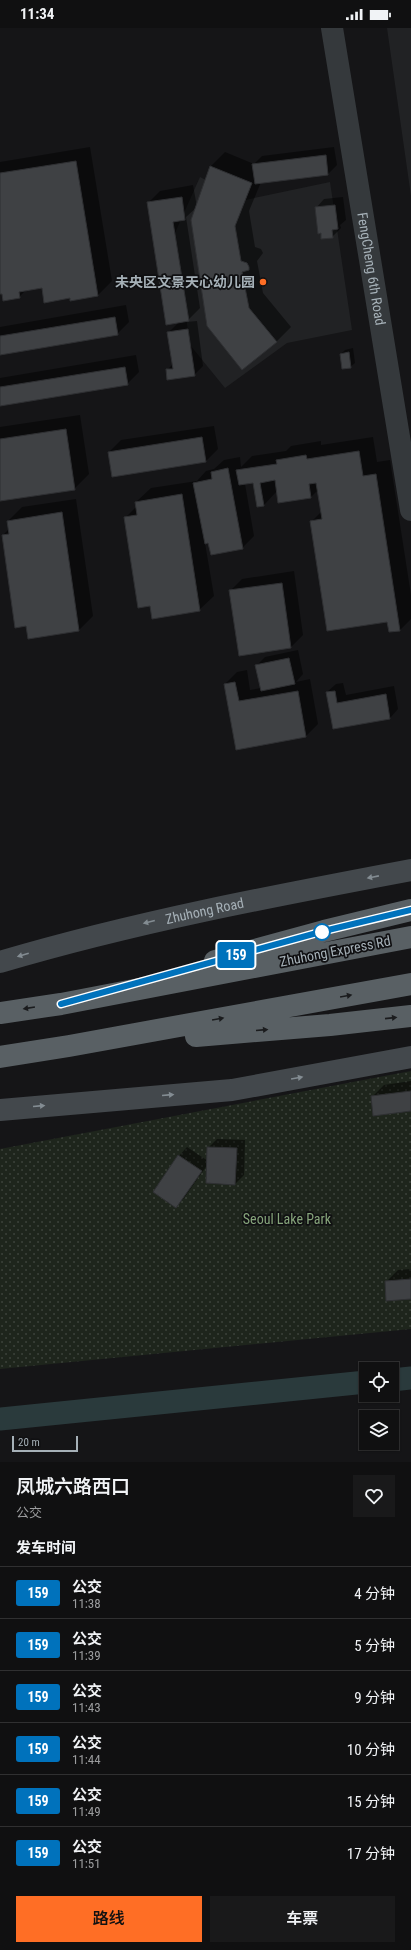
<!DOCTYPE html>
<html lang="zh">
<meta charset="utf-8">
<style>
:root{--surface:#101011;--page:#19191a;--text:#f1f3f6;--muted:#9c9d9f;--line:#303031;--accent:#ff6e25}
body{margin:0;font-family:"Roboto Condensed","Noto Sans SC",sans-serif;background:var(--page);color:var(--text);height:100vh;display:flex;flex-direction:column;font-size:15px;white-space:nowrap}
*{box-sizing:border-box;margin:0}
p{font-size:13px;color:var(--muted)}
.icon{flex:none;width:22px;height:22px;fill:none;stroke:currentColor;stroke-width:2;stroke-linecap:round;stroke-linejoin:round}
.map{position:relative;height:1434px;overflow:hidden}
.side{display:flex;flex-direction:column;background:var(--surface);flex:1}
.side>*{flex:none}
.badge{padding:0 8px;border-radius:3px;font-size:14px;line-height:26px}
.fabs{position:absolute;left:359px;top:1334px;display:grid;gap:8px}
.fabs a{display:grid;place-items:center;width:40px;height:40px;border-radius:0px;background:var(--surface);box-shadow:0 1px 3px #0004,0 0 0 1px var(--line);font-size:20px}
.scale{position:absolute;left:12px;bottom:10px;width:66px;box-sizing:border-box;padding-left:4px;border:2px solid #a6b1b8;border-top:0;font-size:11px;line-height:14px;white-space:nowrap;color:#a6b1b8;-webkit-text-stroke:3px #101012;paint-order:stroke}
.map>.badge{position:absolute;translate:-50% -50%;box-shadow:0 0 0 2px #fff}
h2{padding:0 16px;font-size:15px;line-height:36px}
.round{display:grid;place-items:center;flex:none;width:42px;height:42px;border-radius:0px;background:var(--page)}
.headline{display:flex;align-items:center;justify-content:space-between;height:68px;padding:0 16px}
h1{font-size:19px;font-weight:600;line-height:30px}
.button{display:flex;gap:8px;margin-top:auto;padding:8px 16px}
.button a{flex:1;height:46px;border-radius:0px;background:var(--accent);color:#111;font-size:16px;font-weight:600;line-height:46px;text-align:center}
.button a+a{background:var(--page);color:var(--text)}
ul{padding:0;list-style:none}
li{display:flex;align-items:center;gap:12px;height:52px;padding:0 16px;border-top:1px solid var(--line)}
li div{flex:1}
li b{display:block;font-size:15px}
li em{font-style:normal}
li .badge{min-width:44px;font-weight:700;text-align:center}
.status{display:flex;justify-content:space-between;align-items:center;height:28px;padding:0 20px;background:var(--surface);direction:ltr}
.status svg{height:11px;fill:currentColor}
.map>svg:first-child{display:block}
</style>
<div class="status"><b>11:34</b><svg viewBox="0 0 49 12"><path d="M0 12V9h3v3zM5 12V6h3v6zM10 12V3h3v9zM15 12V0h3v12zM26 1h20v11H26zM47 4h2v5h-2z"/></svg></div>
<div class="map">
<svg width="411" height="1434" viewBox="0 0 411 1434">
<defs>
<pattern id="park-dots" width="8" height="8" patternUnits="userSpaceOnUse"><rect width="8" height="8" fill="#1e251c"/><path d="M2 2h.1M6 6h.1" fill="none" stroke="#3c423b" stroke-width="1.8" stroke-linecap="round"/></pattern>
</defs>
<rect width="100%" height="100%" fill="#151517"/>
<path fill="#212224" d="M387,0H411V168Z
M200,149L245,172L330,154L352,302L287,315L225,360L190,317L174,207Z"/>
<path fill="url(#park-dots)" d="M411,1043V1301L0,1341V1121Z"/>
<path fill="#0007" fill-rule="evenodd" d="M90,119L112,253L98,267L70,269L43,259L26,262L19,269L0,265V134Z
M334,119L337,137L328,146L261,154L249,183L255,219L261,221L263,225L257,233L263,265L291,299L277,313L242,341L197,179L186,189L200,280L186,294L197,293L203,338L194,347L167,342L173,336L169,304L179,294L148,175L160,163L193,157L197,179L210,139L225,124L254,136L262,128Z
M343,169L346,192L340,197L341,200L332,209L321,204L316,180L324,171Z
M126,277L129,294L117,306L0,326V299Z
M353,320L355,335L350,339L341,326L345,322Z
M136,327L139,344L127,356L0,377V350Z
M80,387L89,446L74,461L0,472V399Z
M214,398L218,421L206,433L109,424L121,412Z
M373,409L377,434L390,432L411,567V591L400,602L388,592L311,494L322,483L318,462L310,470L277,463L264,477L254,454L245,456L254,508L242,520L205,515L214,568L199,582L151,577L125,490L137,478L136,474L151,460L197,453L206,443L214,441L224,432L240,429L241,439L252,428L286,423L291,418L321,413V417ZM309,451L310,459H308Z
M76,471L93,588L79,602L29,610L3,507L9,501L8,493L22,479Z
M294,543L303,607L291,619L240,626L230,563L242,551Z
M298,622L303,646L296,654L310,651L318,696L306,708L237,721L225,656L237,644L247,642L250,662L261,660L256,638L265,629Z
M343,655L346,667L394,658L398,681L390,690L334,700L327,664L336,656Z
M411,1053V1082L372,1069L384,1057Z
M217,1111L245,1112L244,1147L235,1156L208,1136L184,1170L176,1179L179,1128L187,1119L208,1133V1120Z
M411,1241V1270L386,1254L398,1242Z"/>
<g fill="none" stroke-linecap="round" stroke-linejoin="round">
<path stroke="#2a3a3c" stroke-width="23" d="M392,1352L411,1350
M0,1391L366,1354"/>
</g>
<path fill="#3f4144" stroke="#2f3033" d="M326,127L328,147L255,156L252,136Z
M76,133L98,268L70,273V270L44,275L42,260L19,264L20,270L3,273L2,266H0V145Z
M210,138L252,155L235,198L241,233L247,235L249,239V242L242,244L249,280L277,314L242,342L207,298L191,192Z
M182,169L185,192L173,194L189,293L166,297L147,174Z
M335,177L338,201L332,202L333,210L321,211V205L318,206L315,179Z
M115,289L118,307L0,327V308Z
M188,301L195,348L167,352L166,341H173L167,304Z
M349,324L351,340L342,341L340,326Z
M125,339L128,357L0,378V359Z
M66,401L75,462L0,473V411Z
M202,409L206,434L112,449L108,424Z
M359,423L363,448L376,446L400,603L389,604L387,594L327,603L310,493L322,491L316,455L309,456L311,470L278,475L275,452L260,455L264,478L257,479L253,455L239,457L236,442L277,436L276,432L306,427L307,431Z
M228,440L243,521L211,527L208,515L205,516L193,455L212,451L211,444Z
M182,466L200,583L152,591L150,578L138,580L124,489L137,487L135,474Z
M62,484L79,603L28,611L26,598L15,600L2,507L9,506L7,493Z
M282,555L291,620L239,628L229,562Z
M289,630L295,656L261,663L255,637Z
M235,654L239,673L298,663L306,709L236,722L224,656Z
M335,663L337,675L386,666L390,691L333,701L326,664Z
M411,1063V1083L373,1088L371,1068Z
M207,1119L237,1120L235,1157L206,1155Z
M178,1127L202,1143L176,1180L153,1164Z
M411,1251V1271L386,1273L385,1253Z"/>
<g fill="none" stroke-linecap="round" stroke-linejoin="round">
<path stroke="#35393c" stroke-width="22" id="s1" d="M332,0L411,482"/>
<g stroke="#43484c" stroke-width="22">
<path id="s2" d="M0,934C135,894 273,868 411,842"/>
<path d="M0,1082L232,1062L411,1029"/>
</g>
<path stroke="#596064" stroke-width="22" d="M215,933L324,903L411,882
M0,985L61,976L411,909
M196,1008L330,997L411,988
M0,1029L69,1018L411,956"/>
</g>
<defs><path id="oneway-solid" d="M-6-.8H1V-3.2L6.5 0L1 3.2V.8H-6Z"/></defs>
<g fill="#838c92">
<use href="#oneway-solid" transform="translate(373 849) rotate(169)"/>
<use href="#oneway-solid" transform="translate(149 894) rotate(166)"/>
<use href="#oneway-solid" transform="translate(23 927) rotate(164)"/>
<use href="#oneway-solid" transform="translate(297 1050) rotate(-10)"/>
<use href="#oneway-solid" transform="translate(168 1067) rotate(-5)"/>
<use href="#oneway-solid" transform="translate(39 1078) rotate(-5)"/>
</g>
<g fill="#1b1c1e">
<use href="#oneway-solid" transform="translate(346 968) rotate(-10)"/>
<use href="#oneway-solid" transform="translate(29 980) rotate(171)"/>
<use href="#oneway-solid" transform="translate(391 990) rotate(-6)"/>
<use href="#oneway-solid" transform="translate(218 991) rotate(-10)"/>
<use href="#oneway-solid" transform="translate(262 1002) rotate(-5)"/>
</g>
<g fill="none" stroke-linecap="round" stroke-linejoin="round">
<g stroke="#fff" stroke-width="9">
<path id="line" d="M61,976L324,903L411,882"/>
</g>
<use href="#line" stroke="#0072bc" stroke-width="6"/>
</g>
<circle fill="#ff6e25" stroke="#101012" stroke-width="1.5" cx="263" cy="254" r="4"/>
<circle fill="#fff" stroke="#0072bc" stroke-width="2" cx="322" cy="904" r="8"/>
<g text-anchor="middle" dominant-baseline="central" stroke-width="3.5" stroke-linejoin="round" paint-order="stroke">
<g font-size="14" fill="#a6b1b8" stroke="#101012">
<text stroke="none"><textPath href="#s1" startOffset="244">FengCheng 6th Road</textPath></text>
<text stroke="none"><textPath href="#s2" startOffset="211">Zhuhong Road</textPath></text>
<text transform="translate(335 923) rotate(-11)">Zhuhong Express Rd</text>
</g>
<g font-size="14" font-weight="bold" fill="#a6b1b8" stroke="#101012" text-anchor="end">
<text x="255" y="254">未央区文景天心幼儿园</text>
</g>
<g font-size="14" fill="#86a47b" stroke="#101012">
<text x="287" y="1191">Seoul Lake Park</text>
</g>
</g>
</svg>
<div class="fabs">
<a><svg class="icon" aria-label="locate" viewBox="0 0 24 24"><circle cx="12" cy="12" r="6"/><path d="M12 2v4M12 18v4M2 12h4M18 12h4"/></svg></a>
<a><svg class="icon" aria-label="layers" viewBox="0 0 24 24"><path d="M12 4l9 5-9 5-9-5zM3 14l9 5 9-5"/></svg></a>
</div>
<div class="scale">20 m</div>
<b class="badge" style="left:236px;top:927px;background:#0072bc;color:#fff">159</b>
</div>
<section class="side">
<div class="headline"><div><h1>凤城六路西口</h1><p>公交</p></div><a class="round"><svg class="icon" aria-label="heart" viewBox="0 0 24 24"><path d="M12 20l-8-8c-3-5 5-10 8-4 3-6 11-1 8 4z"/></svg></a></div>
<h2>发车时间</h2>
<ul>
<li><span class="badge" style="background:#0072bc;color:#fff">159</span><div><b>公交</b><p>11:38</p></div><em>4 分钟</em></li>
<li><span class="badge" style="background:#0072bc;color:#fff">159</span><div><b>公交</b><p>11:39</p></div><em>5 分钟</em></li>
<li><span class="badge" style="background:#0072bc;color:#fff">159</span><div><b>公交</b><p>11:43</p></div><em>9 分钟</em></li>
<li><span class="badge" style="background:#0072bc;color:#fff">159</span><div><b>公交</b><p>11:44</p></div><em>10 分钟</em></li>
<li><span class="badge" style="background:#0072bc;color:#fff">159</span><div><b>公交</b><p>11:49</p></div><em>15 分钟</em></li>
<li><span class="badge" style="background:#0072bc;color:#fff">159</span><div><b>公交</b><p>11:51</p></div><em>17 分钟</em></li>
</ul>
<div class="button"><a>路线</a><a>车票</a></div>
</section>
